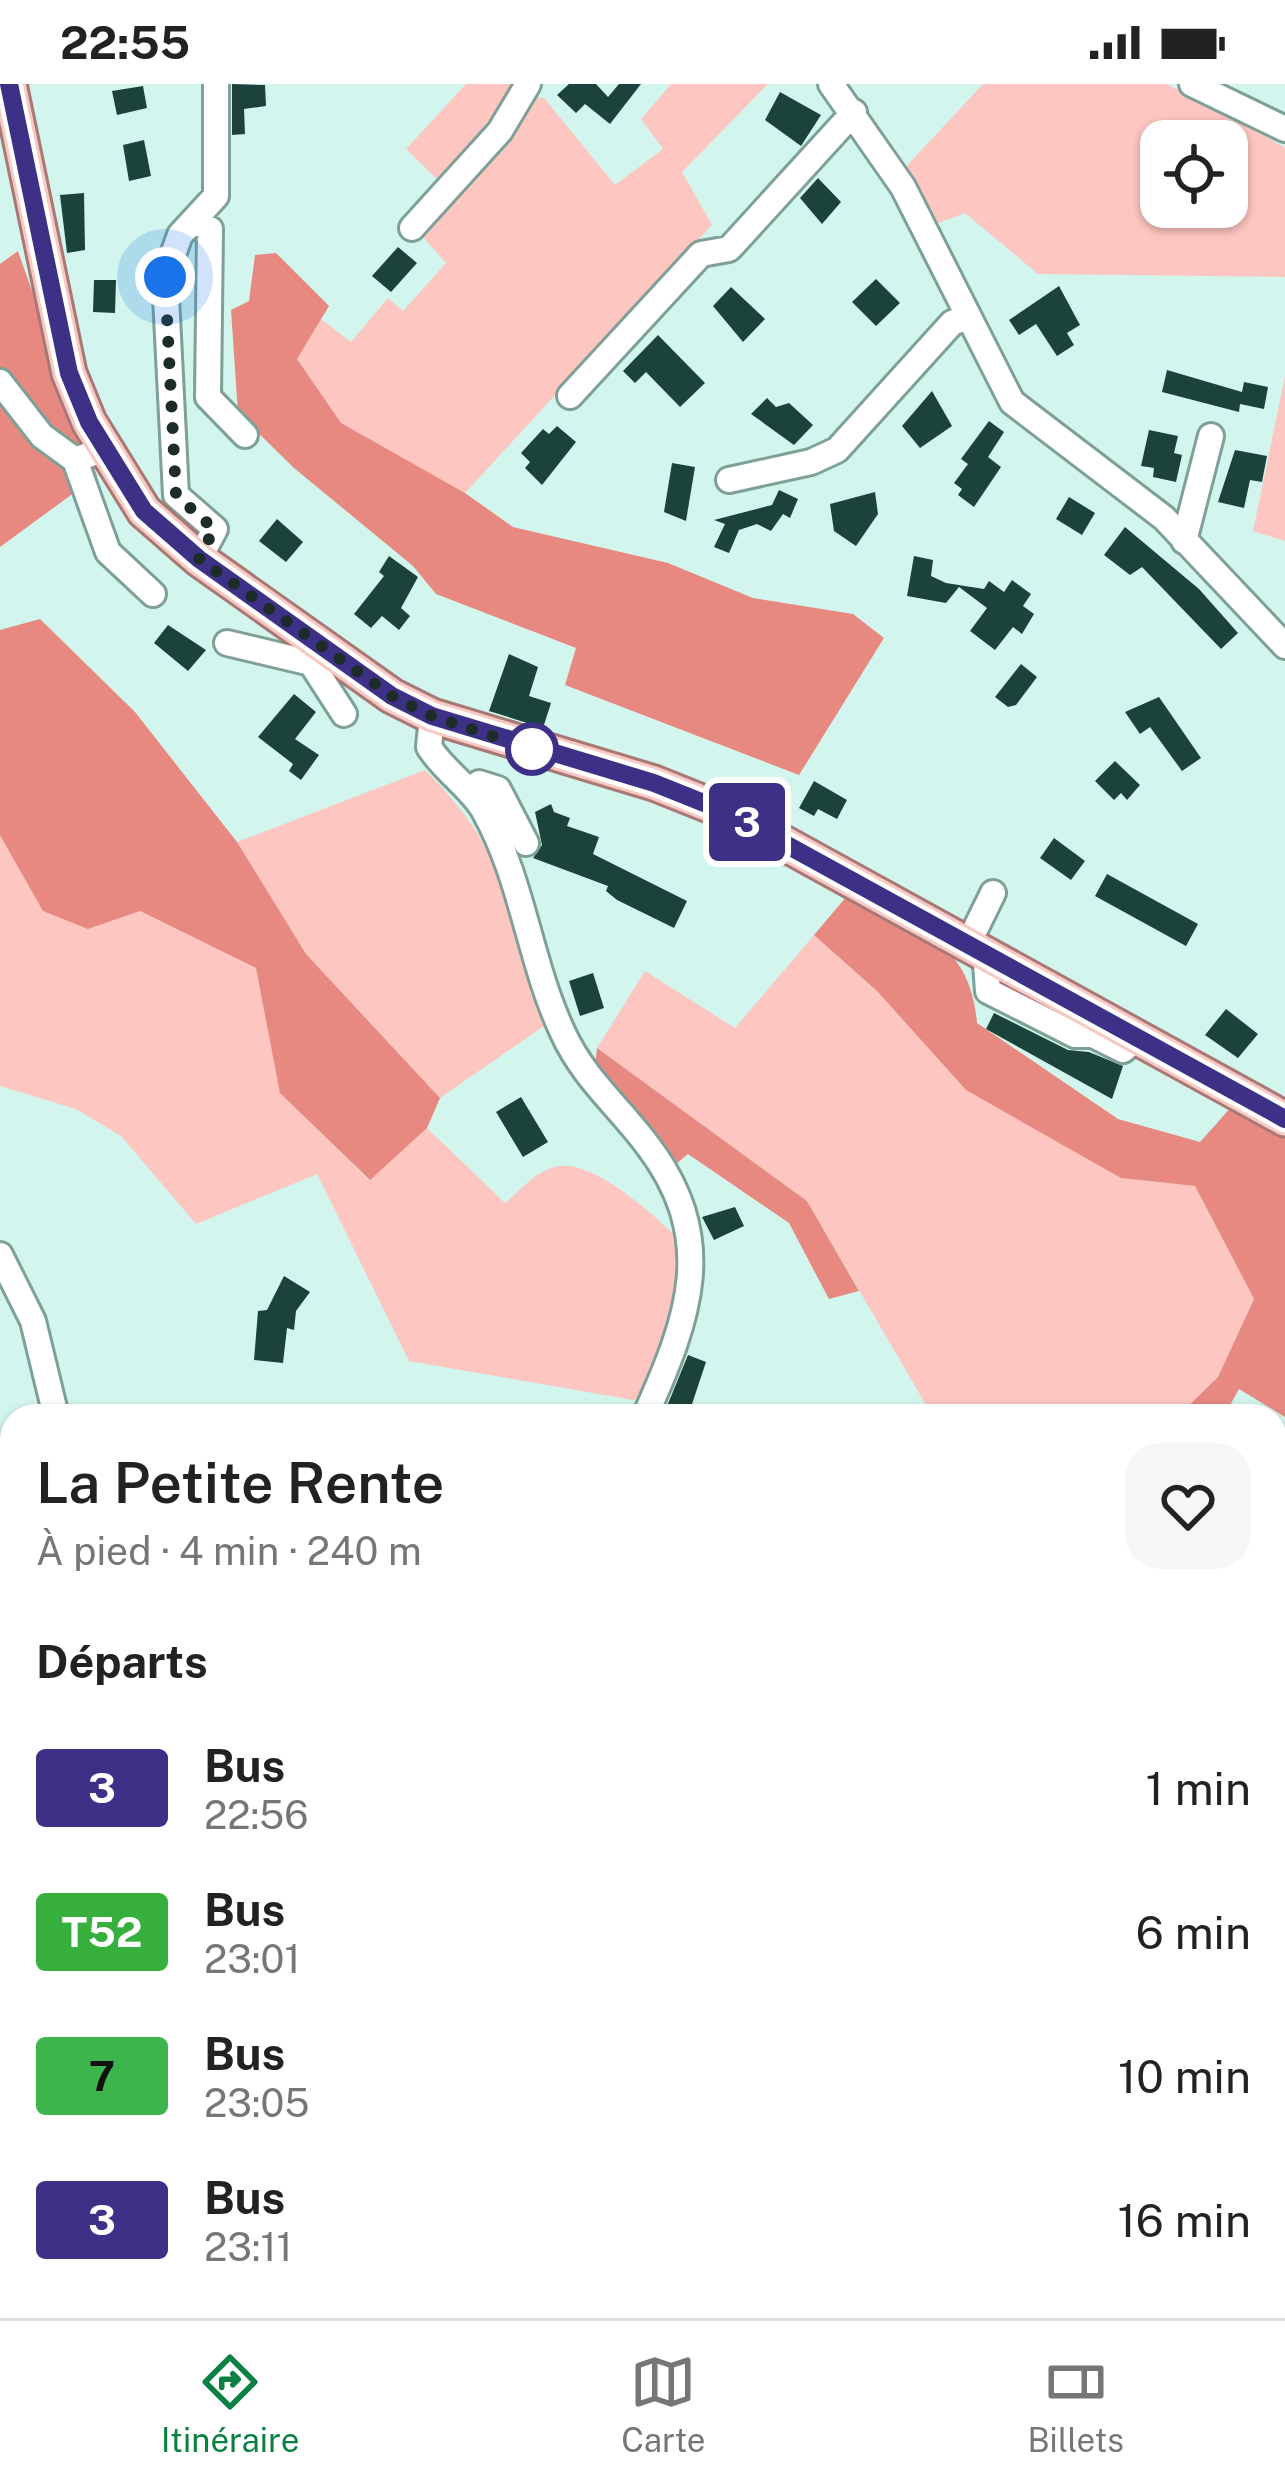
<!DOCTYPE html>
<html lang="fr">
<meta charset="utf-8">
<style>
:root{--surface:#fff;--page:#f6f6f6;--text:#222;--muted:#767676;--line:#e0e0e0;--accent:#0b8043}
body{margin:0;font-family:"Public Sans",sans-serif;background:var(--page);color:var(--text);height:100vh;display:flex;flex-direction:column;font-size:45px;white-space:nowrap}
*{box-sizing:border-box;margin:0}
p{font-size:39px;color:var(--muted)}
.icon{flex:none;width:66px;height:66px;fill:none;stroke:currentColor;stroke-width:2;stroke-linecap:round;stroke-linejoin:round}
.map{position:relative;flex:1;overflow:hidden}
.panel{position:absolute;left:0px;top:1320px;width:1287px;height:915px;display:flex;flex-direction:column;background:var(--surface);border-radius:36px 36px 0 0;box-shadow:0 3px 9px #0004}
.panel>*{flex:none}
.badge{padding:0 24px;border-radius:9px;font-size:42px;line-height:78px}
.tools{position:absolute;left:1140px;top:36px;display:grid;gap:24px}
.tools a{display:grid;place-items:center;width:108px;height:108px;border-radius:24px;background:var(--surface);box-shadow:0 3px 9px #0004;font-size:60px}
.you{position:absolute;width:60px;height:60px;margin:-30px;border:9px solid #fff;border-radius:50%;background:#1a73e8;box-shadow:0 0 0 18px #1a73e833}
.map>.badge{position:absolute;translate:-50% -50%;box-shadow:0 0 0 6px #fff}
h2{padding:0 36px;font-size:45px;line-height:108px}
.round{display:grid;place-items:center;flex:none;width:126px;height:126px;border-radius:36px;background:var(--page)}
.overview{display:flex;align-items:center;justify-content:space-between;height:204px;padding:0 36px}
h1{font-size:57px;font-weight:600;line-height:90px}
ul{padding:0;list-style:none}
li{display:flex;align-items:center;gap:36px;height:144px;padding:0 36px}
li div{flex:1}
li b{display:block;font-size:45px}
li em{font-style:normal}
li .badge{min-width:132px;font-weight:700;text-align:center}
.status{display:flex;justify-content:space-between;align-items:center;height:84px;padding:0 60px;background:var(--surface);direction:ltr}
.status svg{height:33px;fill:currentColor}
.dock{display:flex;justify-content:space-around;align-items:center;height:168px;border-top:3px solid var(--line);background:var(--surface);font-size:33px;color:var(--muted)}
.dock a{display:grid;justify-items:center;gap:6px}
.dock .active{color:var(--accent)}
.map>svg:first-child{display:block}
</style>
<div class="status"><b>22:55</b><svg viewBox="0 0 49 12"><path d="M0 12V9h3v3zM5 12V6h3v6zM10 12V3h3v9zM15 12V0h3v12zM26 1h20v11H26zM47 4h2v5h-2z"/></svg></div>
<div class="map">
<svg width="1285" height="2234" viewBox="0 0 1285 2234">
<rect width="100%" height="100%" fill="#d2f6ed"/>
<path fill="#fdc6c0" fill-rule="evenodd" d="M466,0H522L499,36L439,97L406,65Z
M671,0H768L682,88L712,141L465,409L340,339L297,275L321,235L351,258L388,214L403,227L446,179L423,153L420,141L528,13L544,14L615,101L663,65L641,35Z
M983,0H1166L1222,25L1285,64V193L1038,190L965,129L933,141L902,87ZM1161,57H1227V123H1161Z
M1285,292V457L1253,447Z
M425,686C508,768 515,833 547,940L440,1014L306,870L237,758Z
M0,751L88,845L140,827L256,884L281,1009L369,1096L427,1044L505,1119C522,1105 537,1085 560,1082C594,1077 657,1132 679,1156V1233L639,1317L409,1277L317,1090L196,1140L121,1052L76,1025L0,1002Z
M814,851L878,908L1121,1094L1195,1102L1254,1215L1218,1293L1178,1332H904L929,1326L807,1117L597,964L645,887L735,944Z
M772,2223H1187L1189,2234H769Z"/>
<path fill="#e88981" d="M18,167L97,392L0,463V180Z
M276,169L329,222L297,275L341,339L465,409L513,443L668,479L753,514L853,530L884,554L799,691L565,601L576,564L436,510L413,482L294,384L238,329L231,226L249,217L255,171Z
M40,535L135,628L237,758L306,870L440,1014L427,1044L370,1096L280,1009L256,884L140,827L88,845L43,827L0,751V546Z
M852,806C915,842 971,858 977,939L1118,1035L1200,1058L1234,1020L1285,1050V1333L1239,1305L1224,1332H1178L1218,1293L1254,1215L1195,1102L1121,1094L966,1006L878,908L814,851Z
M597,964L807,1117L859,1207L829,1215L789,1139L688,1070L675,1081L595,983Z
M1285,2155V2234H1189L1187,2223H1275V2156Z"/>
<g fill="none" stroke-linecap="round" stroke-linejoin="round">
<path stroke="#4bcbb4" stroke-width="6" d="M401,2234L408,2223"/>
</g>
<path fill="#1c433b" d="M232,0L265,1L266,22L244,25L245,50L232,51Z
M569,0H596L608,13L619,0H641L610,40L585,20L576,29L557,11Z
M143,2L147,24L117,31L112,7Z
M780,8L821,31L801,62L765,36Z
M144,56L151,92L129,97L123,61Z
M818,94L841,118L822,140L800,114Z
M84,109L85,166L67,169L60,111Z
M398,163L417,179L391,208L372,192Z
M876,195L900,219L876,242L852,218Z
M94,196H116L115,229L93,228Z
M1059,202L1080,241L1067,249L1074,261L1057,272L1036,240L1019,251L1009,236Z
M731,203L765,235L743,258L713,222Z
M658,251L705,299L680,323L646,288L635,299L623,287Z
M1167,286L1242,308L1244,298L1268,303L1264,325L1240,320L1239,328L1162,308Z
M932,307L952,342L920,364L902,342Z
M767,314L776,323L789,319L813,341L794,361L751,330Z
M989,337L1004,348L988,373L1001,383L974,423L958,411L962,405L954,399L968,380L961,375Z
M557,342L576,358L542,401L525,384L530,378L521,369L543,345L549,350Z
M1149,346L1178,352L1174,369L1182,371L1176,398L1153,393L1154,384L1141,382Z
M1235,366L1267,372L1262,398L1250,396L1244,424L1218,418Z
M672,379L695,383L686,437L664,428Z
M779,406L798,415L790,434L783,430L771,447L757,440L739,446L729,469L714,463L725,440L714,436L772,421Z
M875,408L878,430L856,462L834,447L830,420Z
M1069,413L1095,429L1082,451L1056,435Z
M277,435L303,458L286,478L259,457Z
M1125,443L1199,505L1238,549L1221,565L1142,483L1130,491L1104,471Z
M389,472L418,493L401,524L410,532L399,546L382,532L371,544L354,530L384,492L379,488Z
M914,472L933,476L931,492L946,499L984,505L989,497L1004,508L1012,496L1031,510L1023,522L1034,530L1022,550L1013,543L995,566L970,547L987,524L959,503L946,519L907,512Z
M168,541L206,566L188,587L154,559Z
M509,570L538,583L529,612L551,619L543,644L489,627Z
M1021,580L1037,593L1016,621L1008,623L995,613Z
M294,610L316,628L295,655L319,671L301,696L289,687L293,680L258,653Z
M1159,613L1201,674L1182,687L1150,643L1140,650L1125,628Z
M1115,677L1140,701L1127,716L1121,709L1114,716L1095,697Z
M814,697L847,716L837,735L818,725L814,732L799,724Z
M551,720L554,728L570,734L567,742L599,753L593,770L687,817L674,844L617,816L606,807L608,802L533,774L542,761L535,728Z
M1054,754L1085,777L1071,796L1040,774Z
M1107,790L1198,840L1186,862L1095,812Z
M593,889L604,924L580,932L569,897Z
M1226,925L1258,950L1238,974L1205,951Z
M994,929L1068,966L1089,968L1123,982L1112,1015L986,945Z
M521,1013L548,1058L523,1073L496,1028Z
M735,1123L744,1142L714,1156L702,1133Z
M284,1192L310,1208L296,1227L294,1246L287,1244L283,1279L254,1276L258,1227L267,1226Z
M688,1271L706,1278L688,1332H663Z"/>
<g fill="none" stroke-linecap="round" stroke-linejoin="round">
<g stroke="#7ea097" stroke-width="30">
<path id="minor" d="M831,0L903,103L1012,318L1164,434L1285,562
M1192,0L1285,45
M195,137L210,145L208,313L245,351
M412,144L500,47L528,0
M0,298L42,352L75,376
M570,312L701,170L729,165L854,28
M104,365L75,376L108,468L153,510
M729,396L811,378L837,366L952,239L965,234
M1184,457L1211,352
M199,475L215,445L176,411L165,193L180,151L216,112V0
M227,559L311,579L321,565
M311,579L344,630
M432,632L429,663C444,687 469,702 483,725C523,795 529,877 563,949C583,993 616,1020 645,1058C720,1154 689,1234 645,1332
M469,707L479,699L498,705L526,759
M969,858L993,809
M985,867L988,907L1075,951H1093L1123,966L1139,953
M0,1171L33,1237L56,1332
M1275,1508L1285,1510
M1275,1668L1285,1664
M1275,1785L1285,1783
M340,2234L345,2223
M545,2234L553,2223
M592,2234L595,2223"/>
</g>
<g stroke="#a87974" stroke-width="39">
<path id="major" d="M9,0L69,289L89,338L144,427L199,475L392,612L432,632L654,699L729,729L1285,1035"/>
</g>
<path stroke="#819b95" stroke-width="3" stroke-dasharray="9 9" stroke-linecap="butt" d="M0,1868L12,1871"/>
<use href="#minor" stroke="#fff" stroke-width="24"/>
<use href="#major" stroke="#f8c8c4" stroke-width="33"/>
</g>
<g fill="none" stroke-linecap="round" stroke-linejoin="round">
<g stroke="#fff" stroke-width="27">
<path id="line" d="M9,0L69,289L89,338L144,427L199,475L392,612L432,632L654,699L729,729L1285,1035"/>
</g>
<use href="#line" stroke="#3c3187" stroke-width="18"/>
<path stroke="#1e2c29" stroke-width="12" stroke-dasharray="0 21.6" d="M165,193L176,411L214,445L199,475L392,612L432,632L532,665"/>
</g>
<circle fill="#fff" stroke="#3c3187" stroke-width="6" cx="532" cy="665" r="24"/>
</svg>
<div class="tools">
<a><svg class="icon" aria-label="locate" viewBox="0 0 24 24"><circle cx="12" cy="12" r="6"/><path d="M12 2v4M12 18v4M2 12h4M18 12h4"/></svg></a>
</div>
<div class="you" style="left:165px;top:193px"></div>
<b class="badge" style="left:747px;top:738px;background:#3c3187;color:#fff">3</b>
<section class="panel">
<div class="overview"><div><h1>La Petite Rente</h1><p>À pied · 4 min · 240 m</p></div><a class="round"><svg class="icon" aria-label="heart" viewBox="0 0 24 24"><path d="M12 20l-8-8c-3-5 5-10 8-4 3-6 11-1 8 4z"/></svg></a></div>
<h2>Départs</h2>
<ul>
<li><span class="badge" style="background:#3c3187;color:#fff">3</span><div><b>Bus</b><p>22:56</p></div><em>1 min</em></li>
<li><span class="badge" style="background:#36af3d;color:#fff">T52</span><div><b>Bus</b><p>23:01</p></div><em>6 min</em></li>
<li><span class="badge" style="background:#3cb54c;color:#111">7</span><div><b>Bus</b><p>23:05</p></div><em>10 min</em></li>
<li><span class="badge" style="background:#3c3187;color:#fff">3</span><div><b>Bus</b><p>23:11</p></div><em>16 min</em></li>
</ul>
</section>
</div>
<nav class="dock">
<a class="active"><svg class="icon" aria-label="directions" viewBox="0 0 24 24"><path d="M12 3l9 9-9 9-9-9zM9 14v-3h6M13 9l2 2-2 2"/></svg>Itinéraire</a>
<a><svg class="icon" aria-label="map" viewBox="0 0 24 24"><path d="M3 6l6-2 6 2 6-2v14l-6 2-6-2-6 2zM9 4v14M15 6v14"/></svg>Carte</a>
<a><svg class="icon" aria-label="tickets" viewBox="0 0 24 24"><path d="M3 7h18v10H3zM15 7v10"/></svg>Billets</a>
</nav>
